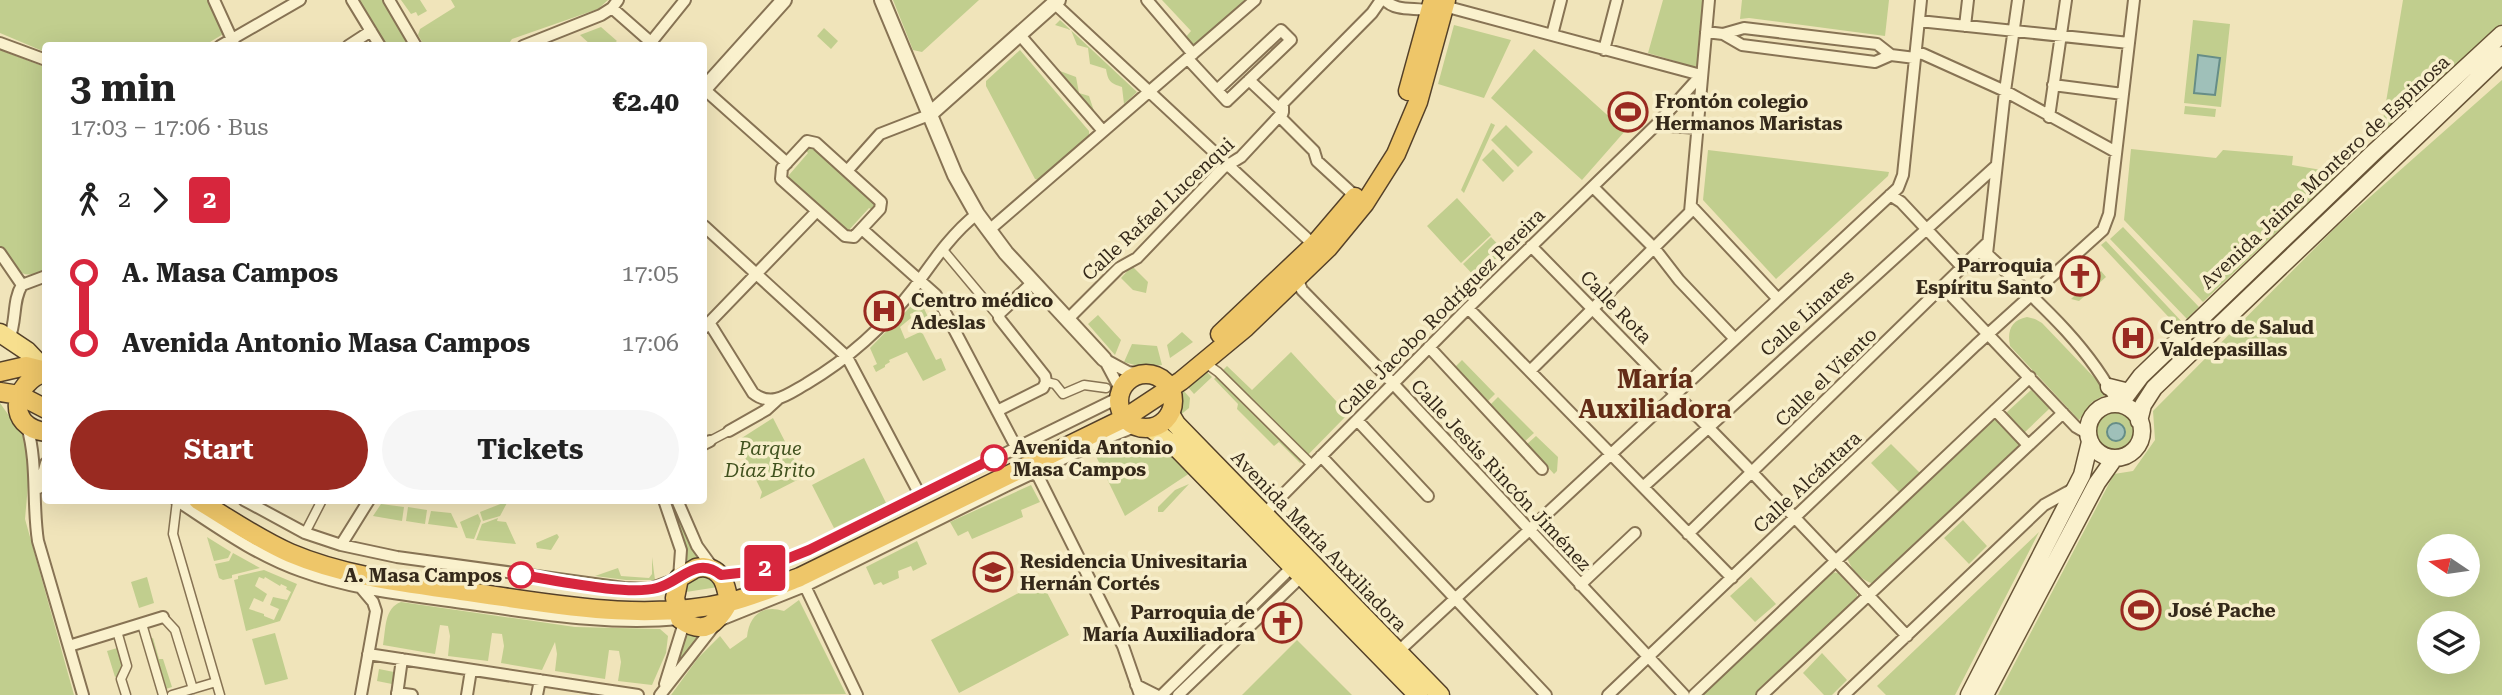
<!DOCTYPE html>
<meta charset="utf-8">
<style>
:root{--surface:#fff;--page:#f6f6f6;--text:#222;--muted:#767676;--accent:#992a21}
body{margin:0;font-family:"Roboto Serif",serif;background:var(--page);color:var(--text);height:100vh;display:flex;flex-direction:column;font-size:26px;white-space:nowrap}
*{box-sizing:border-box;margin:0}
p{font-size:23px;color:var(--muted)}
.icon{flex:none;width:38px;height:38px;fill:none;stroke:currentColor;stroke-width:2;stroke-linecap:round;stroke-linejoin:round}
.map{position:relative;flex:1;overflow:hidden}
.panel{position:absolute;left:42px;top:42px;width:665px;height:462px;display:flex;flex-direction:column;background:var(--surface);border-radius:7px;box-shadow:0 7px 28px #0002}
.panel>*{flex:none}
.badge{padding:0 14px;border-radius:5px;font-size:24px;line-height:46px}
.needle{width:46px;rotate:283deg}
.tools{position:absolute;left:2417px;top:534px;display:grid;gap:14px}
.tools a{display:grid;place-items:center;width:63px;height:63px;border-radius:50%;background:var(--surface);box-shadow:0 7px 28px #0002;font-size:35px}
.map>.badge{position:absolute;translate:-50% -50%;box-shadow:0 0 0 4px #fff}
.legs{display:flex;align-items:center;gap:10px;height:77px;padding:0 28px;font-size:23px}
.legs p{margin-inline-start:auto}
.headline{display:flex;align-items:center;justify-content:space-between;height:119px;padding:0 28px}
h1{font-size:38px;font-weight:700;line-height:52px}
.cta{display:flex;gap:14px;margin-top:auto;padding:14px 28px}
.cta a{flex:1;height:80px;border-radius:42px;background:var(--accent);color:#fff;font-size:28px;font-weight:700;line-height:80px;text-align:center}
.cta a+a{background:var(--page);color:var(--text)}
ul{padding:0 28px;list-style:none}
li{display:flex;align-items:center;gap:24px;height:70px;font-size:26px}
li i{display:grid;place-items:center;width:10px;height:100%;margin:0 9px;background:currentColor}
li i::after{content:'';width:18px;height:18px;margin:-9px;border:5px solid;border-radius:50%;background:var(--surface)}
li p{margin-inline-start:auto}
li:first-child i{background:linear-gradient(#0000 50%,currentColor 0)}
li:last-child i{background:linear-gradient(currentColor 50%,#0000 0)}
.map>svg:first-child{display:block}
</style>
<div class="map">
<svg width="2502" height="695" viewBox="0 0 2502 695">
<rect width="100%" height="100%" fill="#f0e4ba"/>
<path fill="#c1ce8e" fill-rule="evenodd" d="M0,0H210L225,33L205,45L46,46L45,52L0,33Z
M358,0H383L410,45H385Z
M401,0H420L427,11L418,16L416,12L411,14Z
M451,0H608L598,9L512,39L508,45H424L418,35L420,29L455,7Z
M893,0H979L922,52L913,50Z
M1162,0H1247L1193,46L1184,39L1191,31Z
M1663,0H1704L1699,63L1695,67L1675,64V61L1648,53Z
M1742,0H1889L1885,36L1749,18L1740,19Z
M2403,0H2502V24L2379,144Z
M1060,20L1137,92L1124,104L1122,87C1110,83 1108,81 1106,69L1090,64L1088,48L1077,45L1071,30L1055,25Z
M2193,20L2230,24L2221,107L2184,103Z
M1454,25L1511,40L1484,98L1438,84Z
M601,27L617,41L612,45H591L580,35Z
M824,28L838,41L831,49L817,36Z
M2502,37V47L2137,403L2130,395Z
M1534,49L1625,131L1582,180L1491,98Z
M0,50L45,67V271C18,282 13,266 0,246Z
M1020,50L1089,131V136L1039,180L1035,179L986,86V81Z
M1060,71L1076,77L1079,93L1089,96L1094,111Z
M2502,80V695H1998L2114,474L2133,471L2155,440L2153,411L2336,227ZM2429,546H2468V584H2429ZM2429,623H2468V662H2429Z
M1620,94L1646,121L1636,130L1610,103Z
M2185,106L2216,109L2215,117L2184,114Z
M1491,123L1495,125L1464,193L1461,190Z
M1506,125L1533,152L1518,167L1491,140Z
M811,145L877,203L874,211L869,208L849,230L846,231L789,181V175L808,153L804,149Z
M1493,149L1514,171L1503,182L1482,160Z
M2131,149L2216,158L2223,150L2293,156L2292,165L2339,173L2203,302L2124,220Z
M1708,150L1889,172L1888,176L1776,279L1703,200Z
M1457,198L1491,235L1461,263L1427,226Z
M2123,227L2199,307L2187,319L2110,239Z
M1491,237L1504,251L1476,278L1463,264Z
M2106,241L2183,323L2178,327L2101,245Z
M1132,266L1148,282L1146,293L1133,290L1121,278Z
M2101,271L2106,277L2079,301L2071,299Z
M920,300L928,317L919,321L915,312L910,314L911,318L900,327L905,339L920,332L923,334L936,360L941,358L946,370L923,381L907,352L889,360L890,362L885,365V367L876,372L873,366L877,364L870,348L914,303Z
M1098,315L1121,340L1115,355L1088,324Z
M2027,317L2035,319L2042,323L2109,393L2092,402L2079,420L2010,346C2007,331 2011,320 2027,317Z
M1182,332L1193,342L1170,358L1167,345Z
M1132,344L1157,346L1162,365L1142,367L1124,362Z
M1291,352L1348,414L1300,463L1279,442L1274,446L1237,409L1238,404L1214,379L1227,366L1252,390Z
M1462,360L1495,394L1487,402L1455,367Z
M1207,372L1212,377L1194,394L1187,386Z
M1183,390L1190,398L1189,408L1179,416L1177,402Z
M2031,390L2049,406V409L2025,432H2021L2006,417L2007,412Z
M1498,397L1534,433L1524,442L1490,405Z
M0,403L24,437L29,449L30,463L25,519L74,695H0Z
M2096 432a20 20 0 1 1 40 0a20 20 0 1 1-40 0Z
M773,418L803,477L760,499L762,492L737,441Z
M1995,418L2000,420L2019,438V445L2016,451L1876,584C1864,583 1850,569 1847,557L1989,420Z
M1536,436L1558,457L1557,471L1554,474L1527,444Z
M1144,442L1167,449L1190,473L1125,516L1094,452L1106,446Z
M1891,444L1920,473L1899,492L1871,463Z
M864,458L886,503L834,528L812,485Z
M1189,484L1163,512H1158V507L1175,490Z
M1031,485L1040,502L1021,510L1023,517L972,539L968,531L958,536L950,522Z
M508,501L500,516L483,521L480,512Z
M667,501H673L697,551L696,559L687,561L686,552Z
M381,504L404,507L402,521L373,516Z
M408,507L427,510L425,524L406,521Z
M431,511L451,513L458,528L428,524Z
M478,514L481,521L474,539L466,538L460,522Z
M498,518L497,521L506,522L516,544L476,540L482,524Z
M1963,520L1987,546L1969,564L1944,538Z
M2039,532L1955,695H1886L1877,686Z
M557,534L559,537L551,550L537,548L536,543Z
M207,537L231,552L228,558L214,561Z
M917,541L927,564L913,571L911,566L898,571L899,578L883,585L881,582L874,585L866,567Z
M233,553L260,568L232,575V578L223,580L219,578L215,564L229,561Z
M652,557L655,580H626L595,576L618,568L621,576L649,578L652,574Z
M264,570L297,584L280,621L246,631L234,580L238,579V576ZM259,577L264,579L265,577L280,586L281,584L287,587L286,589L291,592L287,600L273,597L270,605L279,609L274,620L264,616V614L249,609L254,598L263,602L267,594L255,586Z
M1831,572L1838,573L1857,594V600L1759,695H1701Z
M695,575L711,576L718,587L686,592L687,584Z
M147,577L154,603L139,608L131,582Z
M1751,577L1776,604L1755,622L1730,596Z
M1041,581L1069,635L959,693L931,640Z
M799,600L846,694L671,695L698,658L720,636L730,649L747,637C749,615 763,604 784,611Z
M401,602L575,627L660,629L668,636L666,653L652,685L618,681L621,662L619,651L609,650L605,679L555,671L557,654L555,642L542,670L501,663L504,646L502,634L492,633L488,661L448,656L450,636L448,626L440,625L435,654L383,645C386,629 384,608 401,602Z
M275,633L288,679L265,685L252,639Z
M687,634L703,635L678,661V659Z
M153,638L159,659H163L172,687L163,690L148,639Z
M1297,640L1352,695H1242Z
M121,647L126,665L118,676L115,677L107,651Z
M1822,653L1847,680L1832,695H1824L1803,673Z
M379,669L394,672L392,684L377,681Z"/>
<path fill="#9fc0b9" stroke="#668d87" stroke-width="2" d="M2198,55L2220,58L2215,95L2194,93Z
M2107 432a9 9 0 1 1 18 0a9 9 0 1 1-18 0Z"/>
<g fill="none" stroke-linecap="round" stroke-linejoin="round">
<g stroke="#877354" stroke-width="11">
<path id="pedestrian" d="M943,250L999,317
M1204,362L1218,372L1312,465
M1046,382L1055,384L1063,394L1084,385L1106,388
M710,441L729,431
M177,501L173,534L220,695
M305,533L322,500
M163,617L175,630L193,689
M142,624L163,695
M117,631L127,666L121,679L126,695
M172,695L216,682"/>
</g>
<g stroke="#877354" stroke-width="14">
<path id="minor" d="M214,0L235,46
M352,0L380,46
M389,0L416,46
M1147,0L1193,54
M1385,0C1396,12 1415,7 1431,11
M1054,3L1314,245
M1444,6L1701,75
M612,8L654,45
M1919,21L2129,43
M1965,26L1968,0
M1706,32L1723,34L1744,28L1877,44L1891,55
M1019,34L1103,131
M1723,34L1742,45L1875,62L1891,55L1915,58
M1552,35L1561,0
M0,43L46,60
M220,46L300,0
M348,46L371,31
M523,46L601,15L612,8L618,0
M648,46L685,0
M1604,50L1617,0
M1916,53L1923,54L2005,91L2116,152
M1188,59C1201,73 1214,87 1227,101L1291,40L1281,30L1217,90
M1249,80L1283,112L1281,118L1314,151L1317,161L1355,196
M2053,85L2123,94
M704,89L787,163
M2049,117L2066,0
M1656,125L1697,128
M807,141L816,143L881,202L880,209L854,237L845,236L781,179L782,168Z
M847,171L880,134L929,115
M1593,187L1655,249L1679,280L1735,339
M1890,195L1901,202L1963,268
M1692,207L1778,299
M704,226L847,357L920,495
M862,229L936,295L1016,447
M988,231L1255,0
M1531,246L1746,466L1907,636
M0,253L22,285
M1981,254H1987C2033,297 2089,345 2117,403
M1987,254L2005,91L2018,0
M1299,276V283L1302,290L1385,375L1684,695
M22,285L46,276
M1943,287L2076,427L2088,434
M1468,308L1732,578
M1068,319L1119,268L1137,258L1223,168L1241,157L1283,112V103L1372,13L1381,0
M710,324L753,393C772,408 788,394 806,384C848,359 884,327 914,288C932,263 952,233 977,214
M704,328L817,211
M9,339C17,321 12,301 22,285
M1429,347L1542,469
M1104,359L1128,372L1143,374
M1104,359L1120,389
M1530,371L1690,212L1709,0
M1995,410L2028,445
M997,411L1043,388L1046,382L1045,376L999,318L1000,313L1032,283
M1357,420L1428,496
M27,426C38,464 32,503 38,541L83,695
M729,431L766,410L778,399
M704,444L710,441
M1321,456L1546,695
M1036,472L1123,646L1140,695
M1643,487L1996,166
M39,488L46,463
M176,500C216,526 255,555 301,571C353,590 408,595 463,603C536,613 606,626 680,619
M244,500L305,533L341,545L397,557L624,588L649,589L679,578L681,550L664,500
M677,500L697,546L713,568
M1261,517L1468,308L1656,125L1701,75
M1688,534L1986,244
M341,545L369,500
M721,575L757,571L809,550L1118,398
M1580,585L1635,533
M805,586L857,695
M69,646L163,617
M1392,652L1402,648L1898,188L1903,175L1921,0
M368,654L638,695
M665,684L684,623
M1136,685L1156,695
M397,693L412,695
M361,695L376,611L373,602L362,589
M397,695L402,659
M467,695L471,670
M537,695L540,680
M660,695L718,621L805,586L1006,486L1109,437L1137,426
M1162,695L1293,566
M1178,695L1302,576
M1608,695L1976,345L2103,230L2109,214L2134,0
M1694,695L2030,377
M1762,695L2063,413
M1844,695L2044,505L2075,488"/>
</g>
<g stroke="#877354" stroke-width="18">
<path id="tertiary" d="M882,0L955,175L977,214L1006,253L1104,359
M704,89L784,0
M929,115L1058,0"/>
</g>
<g stroke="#685437" stroke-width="19">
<path id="secondary" d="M2109,387L2129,392
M2120,404L2141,376L2373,153L2502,34
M2088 431a27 27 0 1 1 54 0a27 27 0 1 1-54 0Z
M2139,421L2143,405L2154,388L2502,55
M1969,695L2082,475L2090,442
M1985,695L2097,483L2114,459"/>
</g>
<g stroke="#544029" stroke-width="21">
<path id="primary" d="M0,333L27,351L46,371
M1170,414L1176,424L1440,695
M1151,428L1179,450L1418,695"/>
</g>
<g stroke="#544029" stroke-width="21">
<path id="trunk" d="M1408,91L1433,0
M1220,334L1314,245L1355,197
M0,372L26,366L46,371
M46,372C12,382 5,427 46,432
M1119 401a27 27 0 1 1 54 0a27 27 0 1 1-54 0Z
M0,392L19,395L46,409
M198,500C228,518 258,539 290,553C344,576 404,583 461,591C550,603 641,623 730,602C754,596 777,586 800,577L1125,418L1181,381L1245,328L1328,248L1365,203L1396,154L1418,102L1446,0
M703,567C723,569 726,585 729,602C717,623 705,637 680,619L675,598L679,578L696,568Z"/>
</g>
<use href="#pedestrian" stroke="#faf1cd" stroke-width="8"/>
<use href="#minor" stroke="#faf1cd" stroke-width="10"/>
<use href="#tertiary" stroke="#faf1cd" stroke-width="14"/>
<use href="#secondary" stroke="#faf1cd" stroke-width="16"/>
<use href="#primary" stroke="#f7df8e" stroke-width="18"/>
<use href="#trunk" stroke="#eec669" stroke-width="18"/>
</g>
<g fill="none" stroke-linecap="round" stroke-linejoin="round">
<g stroke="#fff" stroke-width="16">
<path id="line-1" d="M521,575C555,580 626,596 657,588C681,582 696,555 721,575L757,571L809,550L994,458"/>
</g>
<use href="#line-1" stroke="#d7263d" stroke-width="10"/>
</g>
<defs>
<g id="stadium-ring" transform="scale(2.0125)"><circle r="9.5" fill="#f7eeca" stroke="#992a21" stroke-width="1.5"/><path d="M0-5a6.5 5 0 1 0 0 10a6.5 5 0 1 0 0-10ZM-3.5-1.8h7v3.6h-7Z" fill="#992a21"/></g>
<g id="church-ring" transform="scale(2.0125)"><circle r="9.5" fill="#f7eeca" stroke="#992a21" stroke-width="1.5"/><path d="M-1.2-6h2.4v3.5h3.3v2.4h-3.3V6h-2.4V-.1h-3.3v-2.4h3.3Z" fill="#992a21"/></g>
<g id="hospital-ring" transform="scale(2.0125)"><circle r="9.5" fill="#f7eeca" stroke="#992a21" stroke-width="1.5"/><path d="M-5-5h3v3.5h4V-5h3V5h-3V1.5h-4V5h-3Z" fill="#992a21"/></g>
<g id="university-ring" transform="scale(2.0125)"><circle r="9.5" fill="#f7eeca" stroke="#992a21" stroke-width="1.5"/><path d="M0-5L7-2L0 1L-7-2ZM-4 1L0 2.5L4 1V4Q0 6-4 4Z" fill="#992a21"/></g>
</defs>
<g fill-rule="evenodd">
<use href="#stadium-ring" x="1628" y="112"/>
<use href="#church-ring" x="2080" y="276"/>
<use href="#hospital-ring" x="884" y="311"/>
<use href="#hospital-ring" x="2133" y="338"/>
<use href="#university-ring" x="993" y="572"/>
<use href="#stadium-ring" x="2141" y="610"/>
<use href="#church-ring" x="1282" y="623"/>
</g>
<g fill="#fff" stroke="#d7263d" stroke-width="3.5">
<circle cx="994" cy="458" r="12"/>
<circle cx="521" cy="575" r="12"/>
</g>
<g text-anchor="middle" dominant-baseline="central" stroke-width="7" stroke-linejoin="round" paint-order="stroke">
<g font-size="19" font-weight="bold" fill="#35291a" stroke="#f7eeca" text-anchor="start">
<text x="1655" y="101">Frontón colegio<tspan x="1655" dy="22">Hermanos Maristas</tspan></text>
<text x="2053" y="265" text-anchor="end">Parroquia<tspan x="2053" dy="22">Espíritu Santo</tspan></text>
<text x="911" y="300">Centro médico<tspan x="911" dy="22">Adeslas</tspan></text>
<text x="2160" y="327">Centro de Salud<tspan x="2160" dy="22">Valdepasillas</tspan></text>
<text x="1020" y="561">Residencia Univesitaria<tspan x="1020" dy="22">Hernán Cortés</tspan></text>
<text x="2168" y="610">José Pache</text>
<text x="1255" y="612" text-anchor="end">Parroquia de<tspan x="1255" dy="22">María Auxiliadora</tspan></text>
</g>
<g font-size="19" fill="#35291a" stroke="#f7eeca">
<text transform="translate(2325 172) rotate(-43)">Avenida Jaime Montero de Espinosa</text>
<text transform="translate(1158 209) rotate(-43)">Calle Rafael Lucenqui</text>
<text transform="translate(1616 307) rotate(46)">Calle Rota</text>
<text transform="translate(1441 312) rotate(-45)">Calle Jacobo Rodríguez Pereira</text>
<text transform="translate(1807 313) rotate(-42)">Calle Linares</text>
<text transform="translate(1826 377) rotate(-44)">Calle el Viento</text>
<text transform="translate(1501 475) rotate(47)">Calle Jesús Rincón Jiménez</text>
<text transform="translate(1807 482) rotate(-43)">Calle Alcántara</text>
<text transform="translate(1319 541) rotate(46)">Avenida María Auxiliadora</text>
</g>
<g font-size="19" font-weight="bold" fill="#35291a" stroke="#f7eeca" text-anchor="start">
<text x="1013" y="447">Avenida Antonio<tspan x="1013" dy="22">Masa Campos</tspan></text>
<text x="502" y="575" text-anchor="end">A. Masa Campos</text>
</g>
<g font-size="19" font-style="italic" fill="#41521f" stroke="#f7eeca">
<text x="770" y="448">Parque<tspan x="770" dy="22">Díaz Brito</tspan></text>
</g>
<g font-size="26" font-weight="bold" fill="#642d17" stroke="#f7eeca">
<text x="1655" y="379">María<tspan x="1655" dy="30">Auxiliadora</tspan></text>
</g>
</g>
</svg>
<div class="tools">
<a><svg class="needle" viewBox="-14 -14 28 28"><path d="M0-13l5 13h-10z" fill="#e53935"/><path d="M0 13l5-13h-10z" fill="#767676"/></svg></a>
<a><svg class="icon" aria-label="layers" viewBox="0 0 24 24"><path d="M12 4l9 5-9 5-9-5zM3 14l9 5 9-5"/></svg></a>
</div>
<b class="badge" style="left:765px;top:568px;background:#d7263d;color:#fff">2</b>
<section class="panel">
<div class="headline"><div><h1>3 min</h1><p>17:03 – 17:06 · Bus</p></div><b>€2.40</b></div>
<div class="legs"><svg class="icon" aria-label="walk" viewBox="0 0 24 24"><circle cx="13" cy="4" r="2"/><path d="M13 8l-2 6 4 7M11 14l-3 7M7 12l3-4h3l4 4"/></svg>2<svg class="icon" aria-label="forward" viewBox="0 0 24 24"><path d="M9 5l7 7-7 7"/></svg><b class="badge" style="background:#d7263d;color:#fff">2</b></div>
<ul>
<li><i style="color:#d7263d"></i><b>A. Masa Campos</b><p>17:05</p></li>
<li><i style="color:#d7263d"></i><b>Avenida Antonio Masa Campos</b><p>17:06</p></li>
</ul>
<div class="cta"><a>Start</a><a>Tickets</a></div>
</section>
</div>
